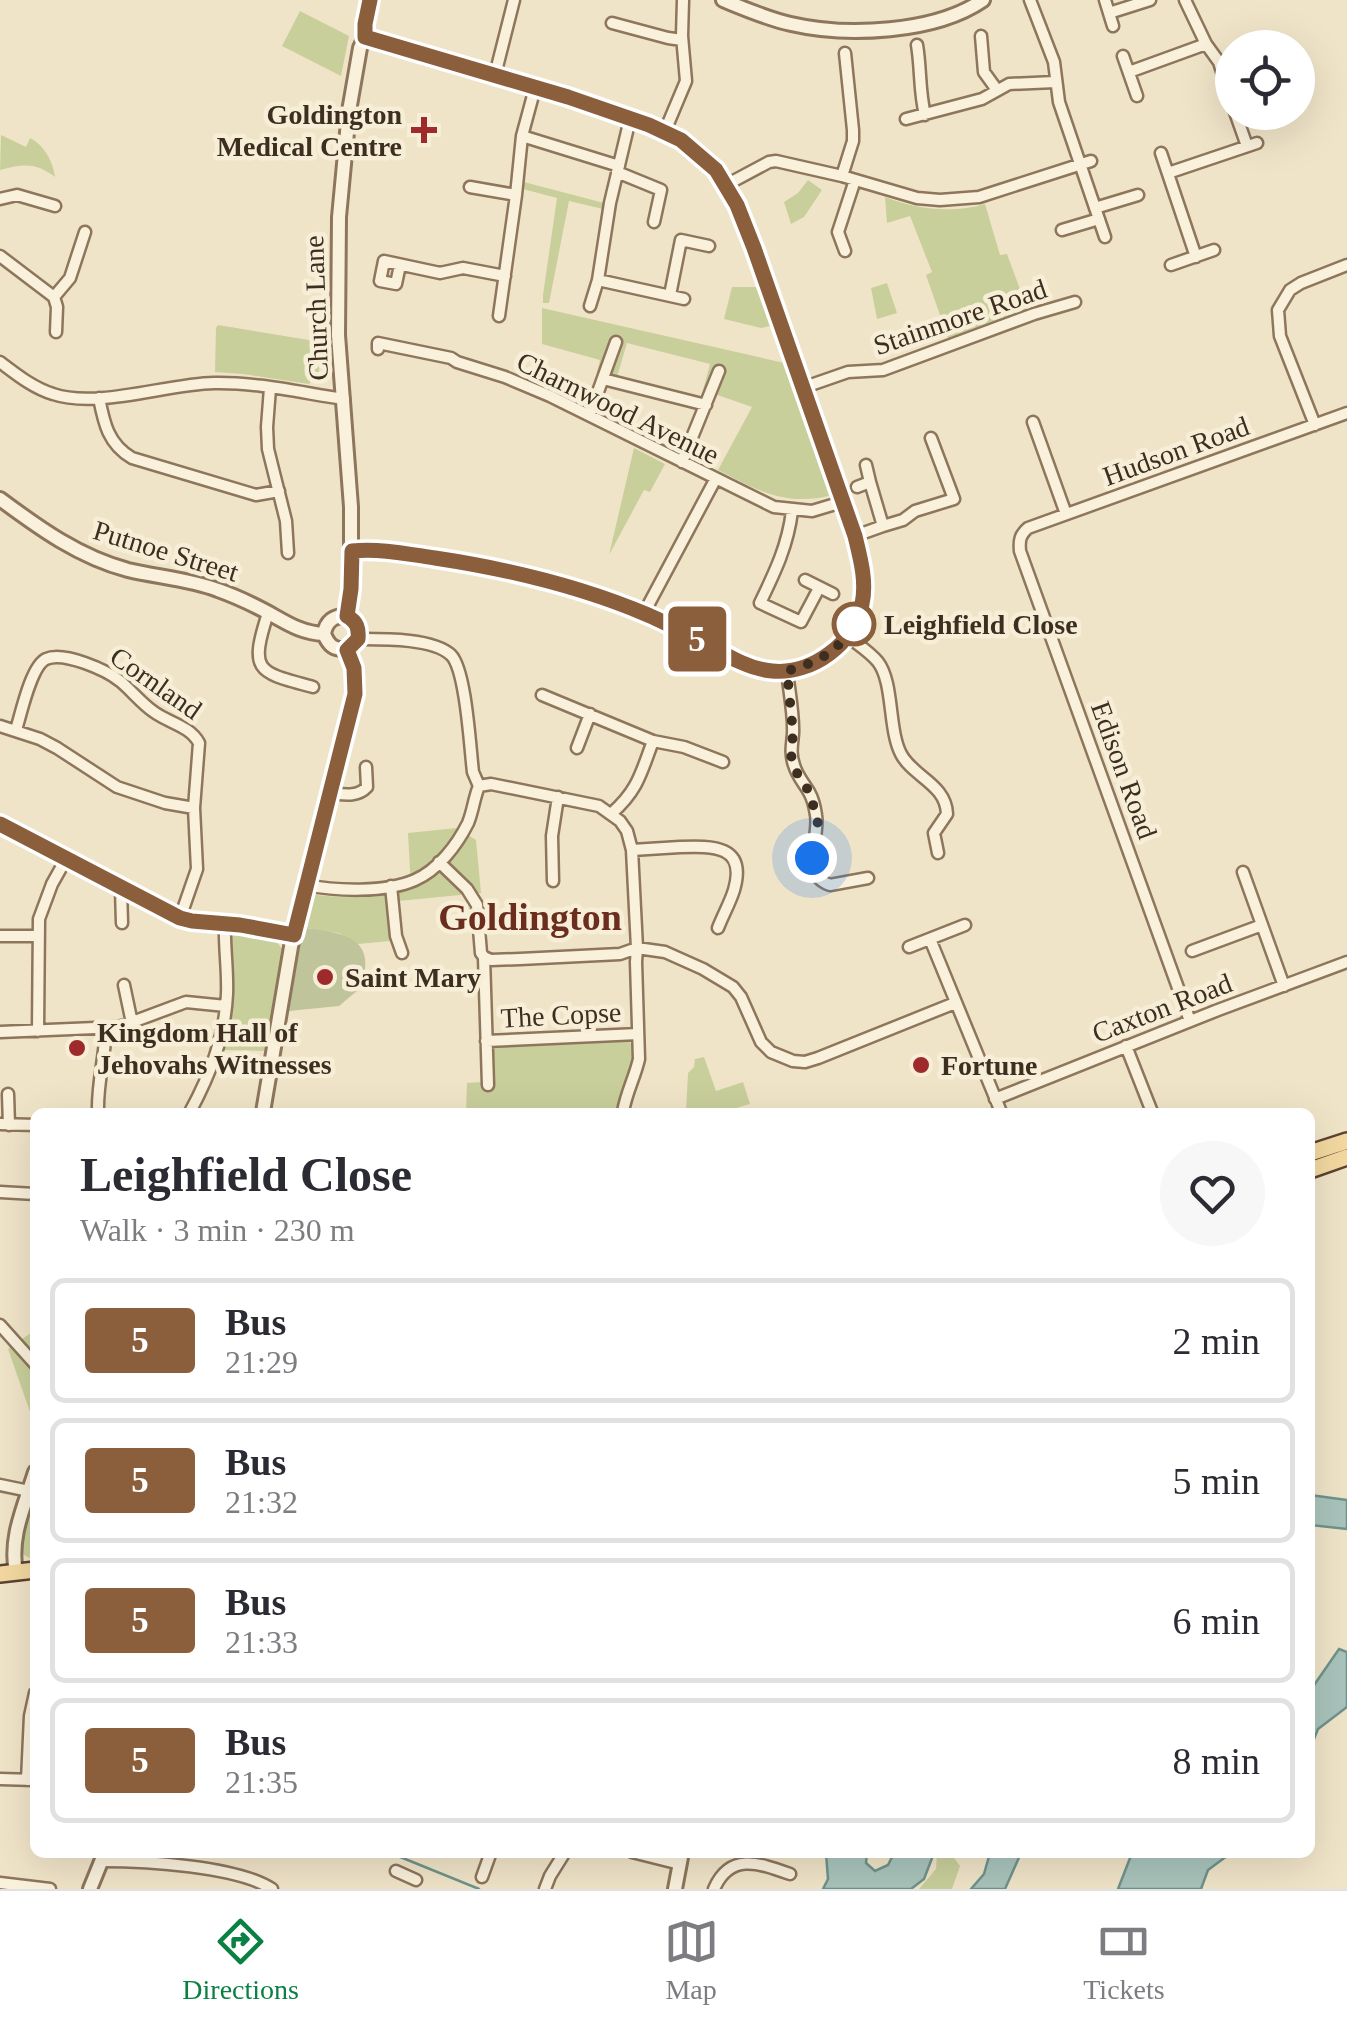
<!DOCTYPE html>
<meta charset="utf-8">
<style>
:root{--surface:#fff;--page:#f7f7f7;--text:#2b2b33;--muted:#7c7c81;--line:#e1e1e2;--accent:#0b8043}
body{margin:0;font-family:"Times New Roman",serif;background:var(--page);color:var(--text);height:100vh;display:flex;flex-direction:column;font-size:38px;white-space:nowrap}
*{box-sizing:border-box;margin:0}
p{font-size:32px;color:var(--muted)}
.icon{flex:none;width:55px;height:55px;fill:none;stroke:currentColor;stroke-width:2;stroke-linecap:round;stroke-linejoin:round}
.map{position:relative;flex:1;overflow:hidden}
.details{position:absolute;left:30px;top:1108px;width:1285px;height:750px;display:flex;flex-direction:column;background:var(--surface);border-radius:15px;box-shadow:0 10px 40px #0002}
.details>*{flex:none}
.badge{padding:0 20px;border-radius:8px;font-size:35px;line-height:65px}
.controls{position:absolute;left:1215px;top:30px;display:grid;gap:20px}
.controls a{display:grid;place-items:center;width:100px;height:100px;border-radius:50%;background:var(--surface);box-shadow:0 10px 40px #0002;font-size:50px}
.you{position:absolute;width:50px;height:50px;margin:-25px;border:8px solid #fff;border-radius:50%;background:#1a73e8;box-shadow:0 0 0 15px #1a73e833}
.map>.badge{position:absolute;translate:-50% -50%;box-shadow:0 0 0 5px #fff}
.round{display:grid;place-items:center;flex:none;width:105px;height:105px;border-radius:52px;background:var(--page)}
.summary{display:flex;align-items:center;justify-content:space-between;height:170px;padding:0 50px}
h1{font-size:48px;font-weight:600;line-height:75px}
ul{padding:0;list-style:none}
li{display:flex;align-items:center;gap:30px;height:125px;margin:0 20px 15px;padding:0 30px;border:5px solid var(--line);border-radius:15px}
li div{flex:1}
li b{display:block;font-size:38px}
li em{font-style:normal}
li .badge{min-width:110px;font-weight:700;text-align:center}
.tabs{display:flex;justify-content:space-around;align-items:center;height:140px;border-top:2px solid var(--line);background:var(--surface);font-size:28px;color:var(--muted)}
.tabs a{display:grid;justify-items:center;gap:5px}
.tabs .current{color:var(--accent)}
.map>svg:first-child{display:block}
</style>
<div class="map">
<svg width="1347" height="1889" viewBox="0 0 1347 1889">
<rect width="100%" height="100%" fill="#f0e4c8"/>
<path fill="#c9cf9b" d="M300,11L349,36L341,76L282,46Z
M1,135L26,147L30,138C44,145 53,161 55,177C36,162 22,164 0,170Z
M808,180L822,190L804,217L791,224L784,202L798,193Z
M520,181L604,203L603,209L569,201L549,303H543V295L557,198L519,188Z
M885,197C916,209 952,214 985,204L1000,255L1007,254L1028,311L949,341L926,275L932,272L910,216L887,223Z
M887,283L897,313L877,319L871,288Z
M732,287H756L771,326L761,328L724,319Z
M542,308L789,364L833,495C787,507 758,491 718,470L752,407L703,390L710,364L627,343L617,377L597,372L600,360L542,344Z
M218,325L321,342L319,372L309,384L243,374L215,372L216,328Z
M634,448L665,464L650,492L644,490L609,555Z
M457,828L476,840L481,893L388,902L390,941L358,944L339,933L301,927L308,894C341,898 379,900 411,889L408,833Z
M231,932L274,939L285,952L267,1051L224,1050L234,982Z
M481,1037L501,1046L627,1039L634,1048L629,1081L622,1088L618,1112H466L467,1083L483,1082Z
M704,1057L716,1091L743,1082L750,1104L722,1112H686L688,1073L694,1067L695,1059Z
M35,1330V1426L8,1349Z
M35,1491V1561L22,1554L21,1544Z
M937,1853H953L952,1855L960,1866L952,1889H919L936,1869Z"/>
<path fill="#bfc49a" d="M301,927C322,931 362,931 365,959C366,967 364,977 364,985L339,1006L289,1011Z"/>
<path fill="#a9c4bc" stroke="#6f938a" stroke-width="2.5" d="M1310,1495L1347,1500V1529L1310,1525Z
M1339,1649L1347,1652V1707L1318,1729L1310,1749V1691Z
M826,1853H867L866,1863L875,1871L888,1865L894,1853H934L924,1879L911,1889H823L828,1879Z
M990,1853H1021L1005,1889H971L984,1874Z
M1132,1853V1852L1231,1853L1208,1870L1201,1889H1118Z"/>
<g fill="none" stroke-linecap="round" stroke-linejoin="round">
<path stroke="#6f938a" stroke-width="2.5" d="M388,1852L479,1889"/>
<g stroke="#8d765c" stroke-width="15">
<path id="minor" d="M1030,0L1054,62L1059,102L1105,237
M1105,0L1113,26
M1185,0L1206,44L1219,62L1232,104
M1109,13L1150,0
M612,23L668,38L682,40
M981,36L984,72L997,90
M917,45C921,68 919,91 925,115
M1123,56L1137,96
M1129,72L1206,44
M495,75L514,0
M1235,112L1247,146
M906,119L982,99L1009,84L1055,82
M665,131L686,81L682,36L683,0
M522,136L619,166
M1161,153L1196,257
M617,172L661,190L654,222
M1168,173L1257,143
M842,176L853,141V130L845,53
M726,185L769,162L776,161L842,176L917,198L940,200L979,197L1091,161
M470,187L516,195L522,136L535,88
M0,199L17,195L55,206
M1095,208L1138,195
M1062,230L1099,219
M845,251L838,232L855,180
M0,256L54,297L57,307L56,332
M400,265L396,284L380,281L384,261L440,273L463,268L505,276
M1171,265L1214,250
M598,280L684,299
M670,295L681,240L709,246
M54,297L70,278L85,232
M590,306L598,280L610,203L630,119
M499,316L516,195
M378,349V343L451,358L457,362L505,377L550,396L774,507L812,511L842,502
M0,362C16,374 33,388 53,394C97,409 166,384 214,383C257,382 302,393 344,399
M603,379L706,405
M270,388L267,427L268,449L286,521L288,553
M802,388L848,372L883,370L1034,314L1075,302
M99,398C104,423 108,444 132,458L256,495L279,491
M590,414L616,342
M1033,422L1066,514
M1315,425L1280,336L1278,310L1290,290L1301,283L1347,265
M682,462L719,371
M866,465L870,482
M792,511C788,545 775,572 760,603L801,622L819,588
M883,526L903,520L915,511L954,499L931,438
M855,536L883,526L870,482L857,487
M351,551C379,548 407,554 435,558C508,569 580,586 648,615C664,622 680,630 696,638C720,650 745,669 772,671C812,675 854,643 862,604C867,582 860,557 855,536L754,249L737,205L716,170L681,139L649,125L568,97L365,37
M805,580L833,594
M268,613C249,672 257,672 313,687
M644,613L715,480
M847,636C857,644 870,652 878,662C894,683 888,729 901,754C913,777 946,784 947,814L934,833L938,853
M787,671C789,691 794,714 793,734C792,745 790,754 794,765C797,776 804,783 809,792C813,799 815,808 816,815C820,838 799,874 830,885L868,878
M542,695L653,741L684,747L723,762
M0,726L40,739L57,748L117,787L165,803L194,808
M16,730C21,714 31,666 46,659C64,651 106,670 120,681C132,691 141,703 154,712C169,723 190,726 199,743L194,808L197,869L180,918
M577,748L590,714
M479,786L491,784L599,806L620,821L627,831L632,850L637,948L636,962L639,1059C635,1077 626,1093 623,1112
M329,793C342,794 357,798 367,787L366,767
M612,813C638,790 641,773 653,741
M632,850C648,849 664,848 680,847C713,846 747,845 734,890C730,903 723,915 718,928
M439,862L467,889L477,905L481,953L484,957L488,1085
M1243,872L1284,986
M553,881L552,836L558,797
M305,885C337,891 385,893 415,880C438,870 457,845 468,823C473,811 474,798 479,786L473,772C470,748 466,670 451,655C433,638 382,639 358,639
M391,886L396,936L402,953
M121,889L122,923
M0,936H37
M930,939L1001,1112
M909,947L965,925
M1192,951L1262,925
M484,957L491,960L520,959L620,954L637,948L665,952L703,969L733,987L741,997L761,1042L771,1052L793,1061L805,1062L818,1058L955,1003
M124,985L132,1023
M1190,1021L1020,551C1019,540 1020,535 1028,528L1347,413
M38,1031L39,919L52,884L66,859
M0,1032L119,1027L186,1002L226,1006
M486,1041L638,1034
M1126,1046L1152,1112
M8,1094L9,1125
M995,1099L1218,1010L1347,962
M98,1112C97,1084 105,1057 106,1028
M190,1112C210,1075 225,1037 227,994C228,970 224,946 225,923
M0,1124L35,1125
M0,1192L35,1194
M0,1325L35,1364
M0,1485L29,1491
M0,1779L35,1780
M27,1780L30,1716L35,1693
M632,1852L680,1864
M101,1861C145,1861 237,1866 272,1889
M396,1871L416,1880
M482,1877L491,1852
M0,1883L50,1889
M545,1889L550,1876L565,1852
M714,1889C730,1852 759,1863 790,1874"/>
</g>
<g stroke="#8d765c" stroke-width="18">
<path id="tertiary" d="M723,0C745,9 768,19 791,24C847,37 935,33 983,0
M0,499C39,528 79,557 128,570C157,577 190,579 218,590C235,596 252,604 267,612C287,623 301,633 324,634
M347,616L351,589V507L338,335L339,217L349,111L360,48L365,37L370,0
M347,616C357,622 359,628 358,639L347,649
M324,634C326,621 334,615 347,616
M324,634C329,646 334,650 347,649
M0,824L180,918L191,921L241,925L293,935
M263,1112L293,935L355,695L354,668L347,649
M16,1572C9,1537 25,1505 35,1472
M90,1889L105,1852
M675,1889L682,1852"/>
</g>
<g stroke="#5b4430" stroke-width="20">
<path id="primary" d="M1310,1153L1347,1141
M1310,1170L1347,1157
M0,1574L35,1570"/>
</g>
<use href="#minor" stroke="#faf1dc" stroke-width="10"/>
<use href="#tertiary" stroke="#faf1dc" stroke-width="12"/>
<use href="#primary" stroke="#f3d9a0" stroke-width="15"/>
</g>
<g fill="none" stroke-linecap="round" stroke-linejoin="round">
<g stroke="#fff" stroke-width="22">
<path id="line" d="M0,824L180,918L192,921L240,925L294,935L355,694L354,668L347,650L358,639C359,628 357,622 347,616L351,589L352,551C379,548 408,554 435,558C508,569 580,586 648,615C664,622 680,630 696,638C719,650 745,669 772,671C812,675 855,643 862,604C867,581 860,557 855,536L754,248L737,205L716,170L681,140L649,125L568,97L365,37V24L370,0"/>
</g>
<use href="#line" stroke="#8b5e3c" stroke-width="15"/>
<path stroke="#3d2e20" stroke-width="10" stroke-dasharray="0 18" d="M812,858L818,824L810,793L795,770L791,755L793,733L787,671C819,662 839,651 854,624"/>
</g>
<g fill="#9e2a2b" stroke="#f7eed8" stroke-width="4">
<path d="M419 115h10v10h10v10h-10v10h-10v-10h-10v-10h10z"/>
<circle cx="325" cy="977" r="10"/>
<circle cx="77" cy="1048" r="10"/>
<circle cx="921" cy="1065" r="10"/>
</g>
<circle fill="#fff" stroke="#8b5e3c" stroke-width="5" cx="854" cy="624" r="20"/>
<g text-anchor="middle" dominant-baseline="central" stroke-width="9" stroke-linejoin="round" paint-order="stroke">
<g font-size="28" font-weight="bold" fill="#3d2e20" stroke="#f7eed8" text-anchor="start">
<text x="402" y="114" text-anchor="end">Goldington<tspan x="402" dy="32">Medical Centre</tspan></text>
<text x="345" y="977">Saint Mary</text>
<text x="97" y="1032">Kingdom Hall of<tspan x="97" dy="32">Jehovahs Witnesses</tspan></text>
<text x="941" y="1065">Fortune</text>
</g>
<g font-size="28" fill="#3d2e20" stroke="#f7eed8">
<text transform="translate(316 308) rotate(-92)">Church Lane</text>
<text transform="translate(960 317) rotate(-19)">Stainmore Road</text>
<text transform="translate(618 408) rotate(26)">Charnwood Avenue</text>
<text transform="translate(1176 451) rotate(-20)">Hudson Road</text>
<text transform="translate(166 551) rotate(17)">Putnoe Street</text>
<text transform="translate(156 683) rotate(35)">Cornland</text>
<text transform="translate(1124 770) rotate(70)">Edison Road</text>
<text transform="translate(1162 1008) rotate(-21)">Caxton Road</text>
<text transform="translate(561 1015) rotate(-3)">The Copse</text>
</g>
<g font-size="28" font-weight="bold" fill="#3d2e20" stroke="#f7eed8" text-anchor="start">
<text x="884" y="624">Leighfield Close</text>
</g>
<g font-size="38" font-weight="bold" fill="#6b2e1e" stroke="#f7eed8">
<text x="530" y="917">Goldington</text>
</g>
</g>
</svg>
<div class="controls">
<a><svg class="icon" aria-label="locate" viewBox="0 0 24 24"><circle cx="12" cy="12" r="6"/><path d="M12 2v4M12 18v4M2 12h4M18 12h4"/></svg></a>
</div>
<div class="you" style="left:812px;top:858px"></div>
<b class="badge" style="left:697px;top:639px;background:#8b5e3c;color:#fff">5</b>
<section class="details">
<div class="summary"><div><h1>Leighfield Close</h1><p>Walk · 3 min · 230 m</p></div><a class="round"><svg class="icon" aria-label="heart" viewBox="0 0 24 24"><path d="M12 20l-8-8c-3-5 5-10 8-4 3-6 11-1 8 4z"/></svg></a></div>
<ul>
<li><span class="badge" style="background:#8b5e3c;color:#fff">5</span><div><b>Bus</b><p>21:29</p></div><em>2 min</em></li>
<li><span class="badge" style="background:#8b5e3c;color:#fff">5</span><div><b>Bus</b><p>21:32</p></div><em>5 min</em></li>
<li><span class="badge" style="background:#8b5e3c;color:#fff">5</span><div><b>Bus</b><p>21:33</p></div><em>6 min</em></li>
<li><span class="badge" style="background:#8b5e3c;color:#fff">5</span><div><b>Bus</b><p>21:35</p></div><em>8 min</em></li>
</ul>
</section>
</div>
<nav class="tabs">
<a class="current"><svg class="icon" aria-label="directions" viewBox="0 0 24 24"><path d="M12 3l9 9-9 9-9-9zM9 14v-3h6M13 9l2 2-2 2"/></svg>Directions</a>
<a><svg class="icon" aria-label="map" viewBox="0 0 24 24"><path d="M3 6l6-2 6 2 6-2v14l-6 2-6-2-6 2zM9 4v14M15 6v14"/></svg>Map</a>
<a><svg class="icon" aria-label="tickets" viewBox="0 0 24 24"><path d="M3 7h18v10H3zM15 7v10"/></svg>Tickets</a>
</nav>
